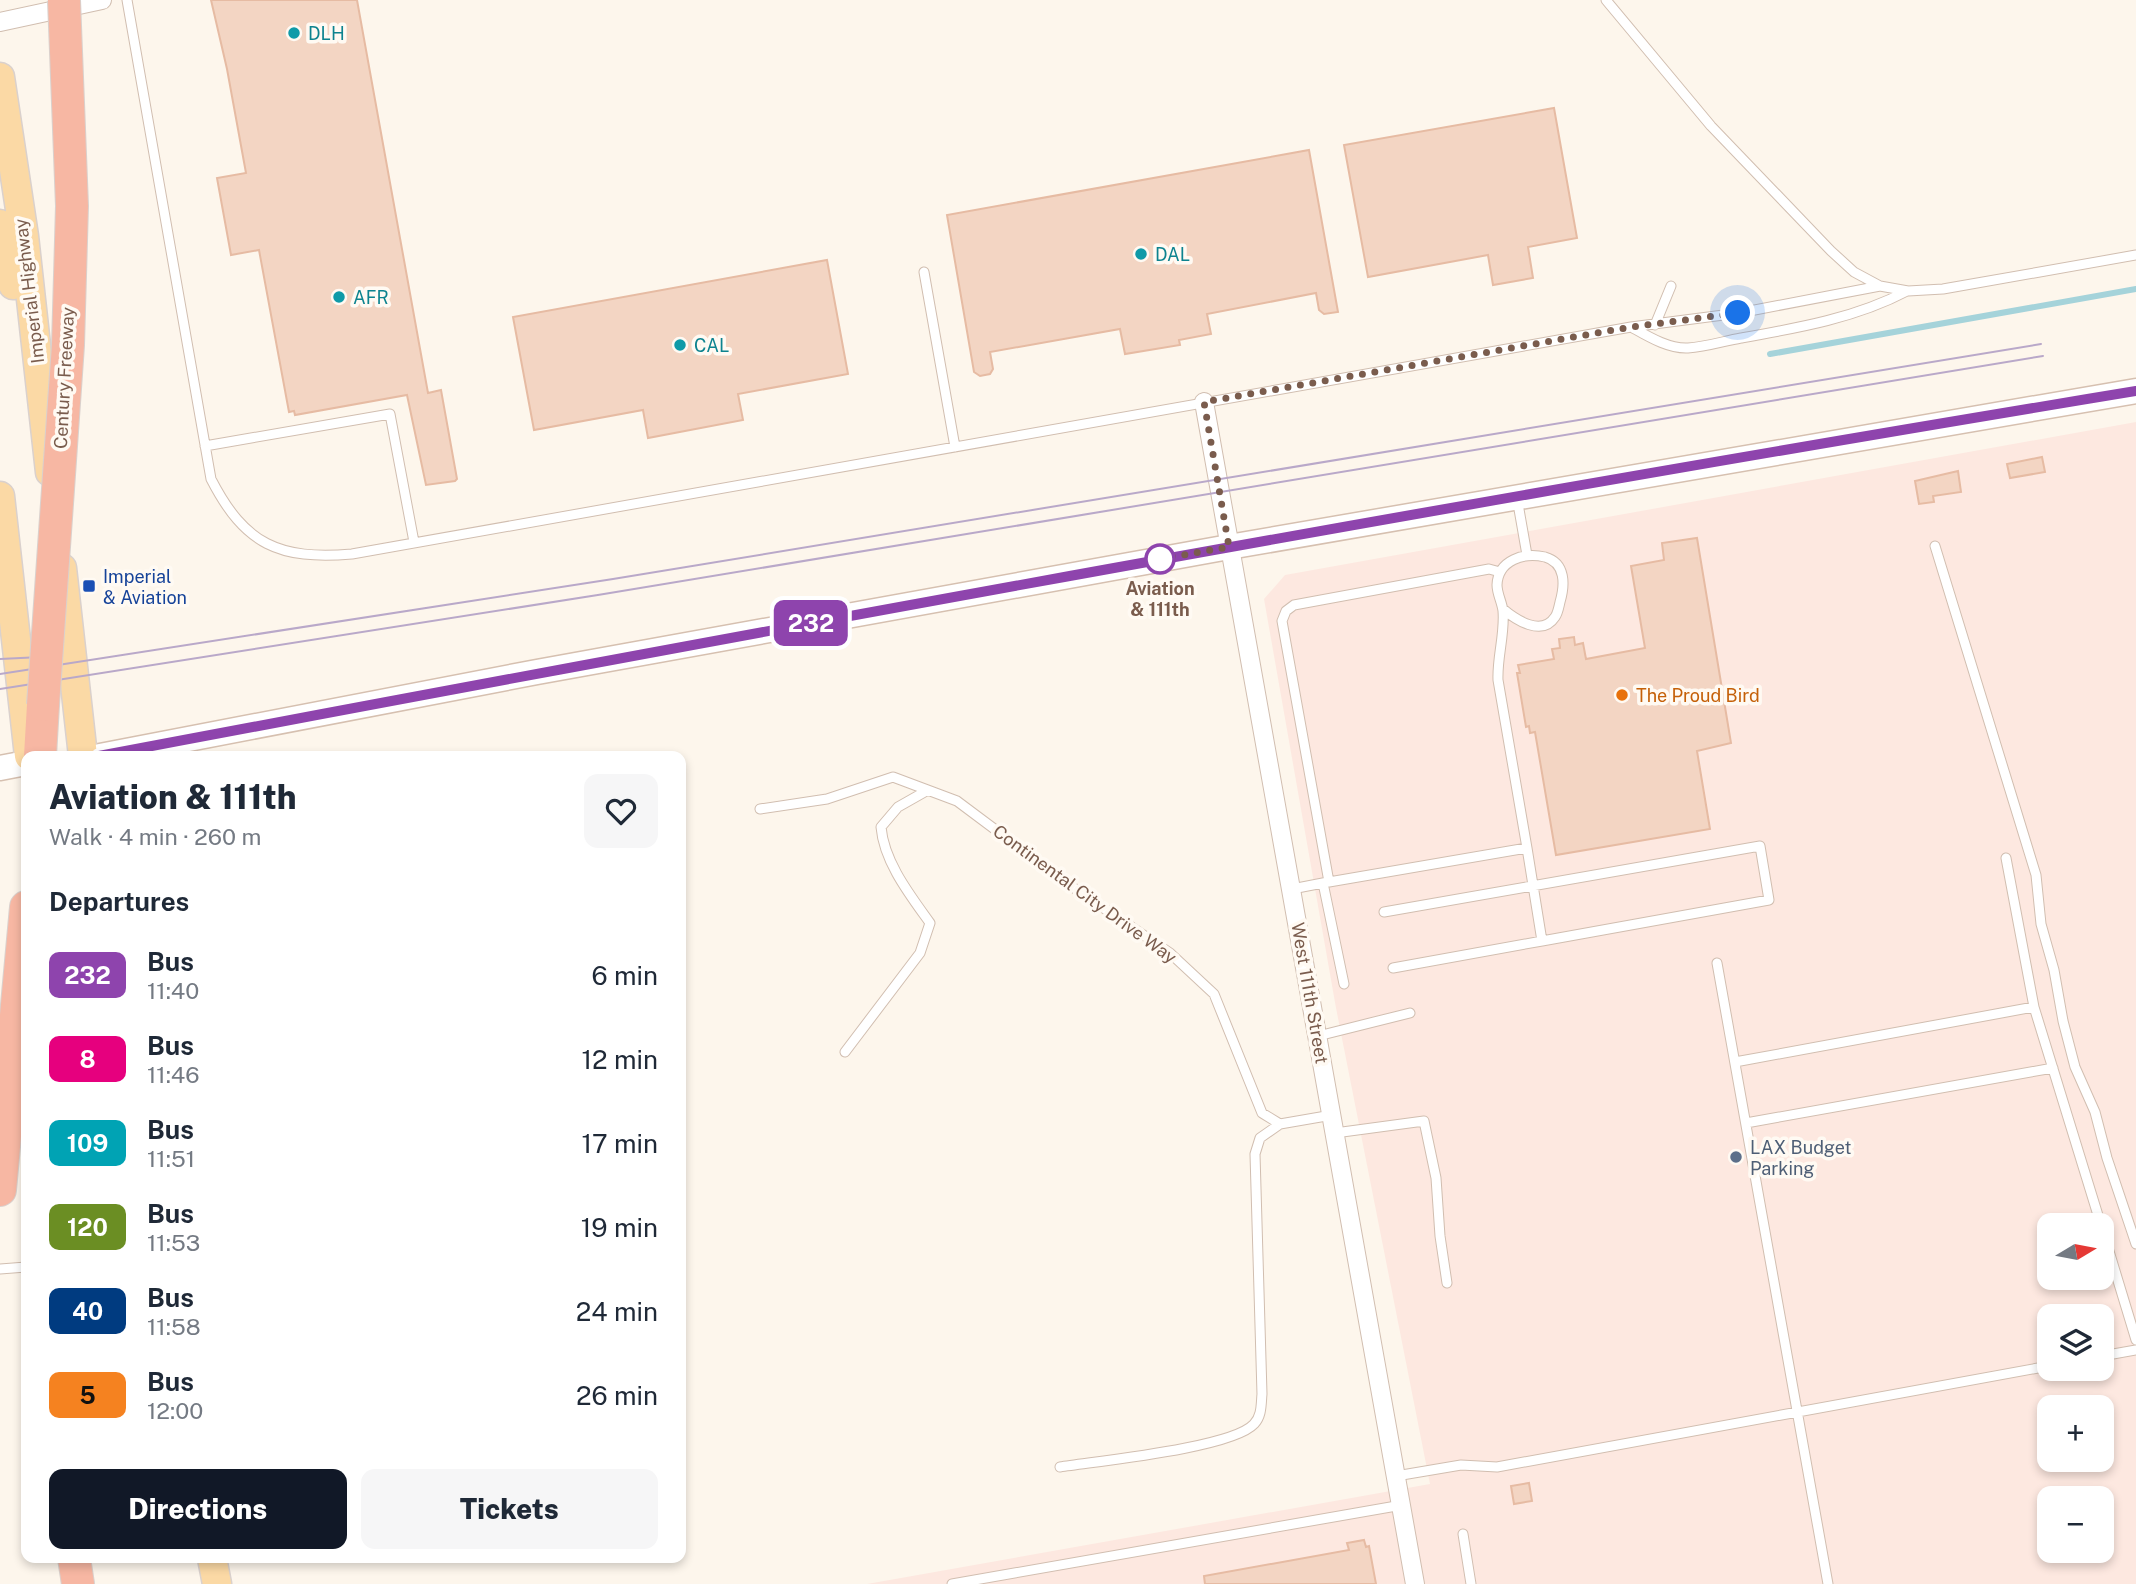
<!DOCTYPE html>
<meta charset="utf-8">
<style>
:root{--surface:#fff;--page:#f6f6f7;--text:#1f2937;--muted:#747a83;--accent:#111827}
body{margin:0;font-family:"Public Sans",sans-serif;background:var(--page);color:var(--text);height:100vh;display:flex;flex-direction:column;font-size:26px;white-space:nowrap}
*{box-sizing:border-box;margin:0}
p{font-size:23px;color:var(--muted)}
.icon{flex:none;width:38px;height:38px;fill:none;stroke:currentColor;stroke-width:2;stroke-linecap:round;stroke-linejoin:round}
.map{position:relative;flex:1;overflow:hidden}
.side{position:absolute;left:21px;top:751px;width:665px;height:812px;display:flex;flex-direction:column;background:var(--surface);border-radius:14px;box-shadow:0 4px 10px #0003}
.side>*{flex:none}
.badge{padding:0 14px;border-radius:10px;font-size:24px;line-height:46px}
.needle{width:46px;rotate:80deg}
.fabs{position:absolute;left:2037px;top:1213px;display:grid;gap:14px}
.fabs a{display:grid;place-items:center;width:77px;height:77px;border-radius:14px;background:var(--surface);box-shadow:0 4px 10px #0003;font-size:35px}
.you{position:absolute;width:35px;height:35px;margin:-18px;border:5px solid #fff;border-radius:50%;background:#1a73e8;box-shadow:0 0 0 10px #1a73e833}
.map>.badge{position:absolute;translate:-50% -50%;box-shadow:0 0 0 4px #fff}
h2{padding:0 28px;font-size:26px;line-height:63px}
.round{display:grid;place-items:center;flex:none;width:74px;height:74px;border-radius:14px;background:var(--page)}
.headline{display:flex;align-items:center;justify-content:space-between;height:119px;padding:0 28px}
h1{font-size:33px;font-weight:800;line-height:52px}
.action{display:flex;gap:14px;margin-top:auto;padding:14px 28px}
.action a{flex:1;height:80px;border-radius:14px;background:var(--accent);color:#fff;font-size:28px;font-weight:800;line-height:80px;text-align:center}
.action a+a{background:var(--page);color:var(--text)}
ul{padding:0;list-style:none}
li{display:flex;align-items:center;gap:21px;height:84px;padding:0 28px}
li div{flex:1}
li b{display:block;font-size:26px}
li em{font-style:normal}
li .badge{min-width:77px;font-weight:700;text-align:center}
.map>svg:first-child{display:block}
</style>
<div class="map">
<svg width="2136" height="1584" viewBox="0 0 2136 1584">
<rect width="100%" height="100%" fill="#fdf6ec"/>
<path fill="#fde8e0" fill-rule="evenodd" d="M2136,422V1584H867L1430,1484L1336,1008L1264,599L1285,575ZM2049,1225H2102V1278H2049ZM2049,1316H2102V1368H2049ZM2049,1407H2102V1460H2049ZM2049,1498H2102V1550H2049Z"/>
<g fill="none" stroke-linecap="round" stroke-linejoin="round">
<path stroke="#a5d3da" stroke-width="6" d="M1770,354L2136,289"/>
</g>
<path fill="#f3d5c3" stroke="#e6bba3" stroke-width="2" d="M211,0H357L428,393L441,390L457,479L455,481L426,485L407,395L295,415L294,411L289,412L259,250L231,255L217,178L246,173L227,69Z
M1554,108L1577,238L1528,247L1533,278L1493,285L1488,255L1368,277L1344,145Z
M1309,150L1338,312L1324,314L1319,310L1316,293L1207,314L1211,334L1179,340L1180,345L1125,354L1120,329L990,352L993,369L990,374L980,376L974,372L947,215Z
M827,260L848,374L738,394L743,420L648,438L643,410L534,430L513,317Z
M2042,457L2045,472L2010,478L2007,464Z
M1958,471L1961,492L1933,496L1934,502L1919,504L1915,481Z
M1697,538L1731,743L1697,751L1710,829L1556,855L1535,732L1530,733L1529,726L1526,727L1517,673H1520L1518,665L1554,659L1552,649L1560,648L1559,639L1574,637L1575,645L1583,643L1586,659L1645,648L1631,566L1664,560L1662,543Z
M1529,1483L1532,1501L1514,1504L1511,1486Z
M1364,1540L1366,1547L1369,1546L1376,1584H1205L1204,1576L1349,1550L1347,1543Z"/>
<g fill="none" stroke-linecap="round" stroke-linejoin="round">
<g stroke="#d1beb0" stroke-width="11">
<path id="service" d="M127,0L211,479C245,545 279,560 352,554L1631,327L1739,313L1880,286
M1606,0L1711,126L1831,251L1854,272L1880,286L1908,291L1943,289L2136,255
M924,272L955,447
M1655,325L1671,286
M1633,328C1649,337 1669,349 1688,348C1706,347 1724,341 1741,338C1798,328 1856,318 1907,291
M205,446L390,414L414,542
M1517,498L1527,555
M1935,546L2036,875L2041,924L2054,970L2063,1021L2075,1067L2095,1112L2107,1158L2136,1244
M1500,572L1489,569L1294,605L1286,611L1282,621L1329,882L1527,848L1498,680C1497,657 1505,634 1503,611C1502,602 1497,594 1497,585C1498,560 1524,552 1545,557C1566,563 1565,585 1560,602C1559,606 1558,613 1555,617C1542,637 1516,620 1503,609
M760,809L827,799L893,777L957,801L1068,884L1170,953L1214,994L1262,1113L1280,1124L1332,1115
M2006,858L2034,1007L2101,1225
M1323,883L1344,984
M1292,889L1328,882
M1384,912L1760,846L1769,900L1542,941
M1717,963L1828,1584
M1393,968L1542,941L1527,848
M1318,1036L1410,1013
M845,1052L920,953L930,923C910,895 884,862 881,827L898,807L928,790
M1735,1062L2034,1007
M1746,1123L2053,1068
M1335,1133L1424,1121L1436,1178L1440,1236L1447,1283
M2102,1228L2136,1340
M0,1269L26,1267
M2102,1356L2136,1350
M1060,1467C1098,1461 1232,1448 1254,1424C1262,1416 1261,1404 1262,1394L1255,1154L1260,1138L1280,1124
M1396,1476L1461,1465L1497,1467L2049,1366
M1463,1534L1471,1584
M952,1584L1402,1505"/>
</g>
<g stroke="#d1beb0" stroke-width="20">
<path id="minor" d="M0,22L102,0
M1204,402L1415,1584"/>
</g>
<g stroke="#d6c0b0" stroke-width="27">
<path id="secondary" d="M100,756L537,672L1229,547L2136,391
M0,768L26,763"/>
</g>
<g stroke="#dad1cd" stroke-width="31">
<path id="primary" d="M0,77L24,236L50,472
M0,224L13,285
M0,496L29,756
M62,568L83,756
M212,1558L217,1584"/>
</g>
<g stroke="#dad1cd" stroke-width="34">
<path id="motorway" d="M40,756L43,705
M0,1190L26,907
M74,1558L78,1584"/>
</g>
<use href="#service" stroke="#fff" stroke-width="9"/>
<use href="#minor" stroke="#fff" stroke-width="18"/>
<use href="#secondary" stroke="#fff" stroke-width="24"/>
<use href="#primary" stroke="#fbd9a5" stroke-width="28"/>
<use href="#motorway" stroke="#f7b7a3" stroke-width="32"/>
<path stroke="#b9a8c9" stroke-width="2" d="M0,659L62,656
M0,674L613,579L2041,344
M0,689C682,584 1363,471 2043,356"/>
<g stroke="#dad1cd" stroke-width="34" stroke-linecap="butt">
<path id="motorway-bridge" d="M43,705L68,345L72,206L64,0"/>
</g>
<use href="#motorway-bridge" stroke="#f7b7a3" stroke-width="32"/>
</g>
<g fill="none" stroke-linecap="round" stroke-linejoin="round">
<g stroke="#fff" stroke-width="16">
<path id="line" d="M99,756C777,628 1456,503 2136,391"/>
</g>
<use href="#line" stroke="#8e44ad" stroke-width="10"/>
<path stroke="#7a5c4d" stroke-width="7" stroke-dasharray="0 12.6" d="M1160,559L1229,547L1204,402L1631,327L1738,313"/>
</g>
<g fill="#0f9aa8" stroke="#fffaf3" stroke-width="2.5">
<circle cx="294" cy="33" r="7"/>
<circle cx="1141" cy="254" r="7"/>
<circle cx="339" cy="297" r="7"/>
<circle cx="680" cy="345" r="7"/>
</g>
<circle fill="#fff" stroke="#8e44ad" stroke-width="3.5" cx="1160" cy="559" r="14"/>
<rect fill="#1a4fb4" stroke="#fffaf3" stroke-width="2.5" x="82" y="579" width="14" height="14" rx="3.5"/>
<circle fill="#e8710a" stroke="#fffaf3" stroke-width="2.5" cx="1622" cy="695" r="7"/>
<circle fill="#5c6f8a" stroke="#fffaf3" stroke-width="2.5" cx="1736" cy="1157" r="7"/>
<g text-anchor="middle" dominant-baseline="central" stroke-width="7" stroke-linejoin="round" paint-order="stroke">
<g font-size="18" fill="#0d838f" stroke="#fffaf3" text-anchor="start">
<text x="308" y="33">DLH</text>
<text x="1155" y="254">DAL</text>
<text x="353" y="297">AFR</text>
<text x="694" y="345">CAL</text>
</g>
<g font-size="18" fill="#7a5c4d" stroke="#fffaf3">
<text transform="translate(29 291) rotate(-97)">Imperial Highway</text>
<text transform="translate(64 378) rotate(-87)">Century Freeway</text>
<text transform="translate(1085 894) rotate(36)">Continental City Drive Way</text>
<text transform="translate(1310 993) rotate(80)">West 111th Street</text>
</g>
<g font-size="18" fill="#164399" stroke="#fffaf3" text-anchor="start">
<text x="103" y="576">Imperial<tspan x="103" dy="21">&amp; Aviation</tspan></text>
</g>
<g font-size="18" font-weight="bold" fill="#7a5c4d" stroke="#fffaf3">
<text x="1160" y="588">Aviation<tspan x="1160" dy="21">&amp; 111th</tspan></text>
</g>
<g font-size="18" fill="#c56008" stroke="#fffaf3" text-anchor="start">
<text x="1636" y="695">The Proud Bird</text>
</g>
<g font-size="18" fill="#4e5e75" stroke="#fffaf3" text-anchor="start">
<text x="1750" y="1147">LAX Budget<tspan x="1750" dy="21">Parking</tspan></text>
</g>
</g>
</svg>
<div class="fabs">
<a><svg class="needle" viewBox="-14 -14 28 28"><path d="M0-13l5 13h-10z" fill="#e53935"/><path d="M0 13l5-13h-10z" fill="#747a83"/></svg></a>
<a><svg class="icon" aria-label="layers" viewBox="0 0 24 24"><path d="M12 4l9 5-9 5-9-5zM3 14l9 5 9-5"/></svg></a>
<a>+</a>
<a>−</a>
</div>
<div class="you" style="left:1738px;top:313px"></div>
<b class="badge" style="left:811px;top:623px;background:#8e44ad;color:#fff">232</b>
<section class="side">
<div class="headline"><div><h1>Aviation &amp; 111th</h1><p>Walk · 4 min · 260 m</p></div><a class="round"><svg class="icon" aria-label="heart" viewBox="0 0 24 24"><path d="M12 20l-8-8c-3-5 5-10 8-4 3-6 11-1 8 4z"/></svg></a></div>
<h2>Departures</h2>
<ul>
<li><span class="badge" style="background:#8e44ad;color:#fff">232</span><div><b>Bus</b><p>11:40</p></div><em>6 min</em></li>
<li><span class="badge" style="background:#e6007e;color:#fff">8</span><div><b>Bus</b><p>11:46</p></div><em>12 min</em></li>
<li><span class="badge" style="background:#00a3b4;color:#fff">109</span><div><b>Bus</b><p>11:51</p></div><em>17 min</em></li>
<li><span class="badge" style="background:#6b8e23;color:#fff">120</span><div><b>Bus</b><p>11:53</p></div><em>19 min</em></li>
<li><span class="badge" style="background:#003b80;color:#fff">40</span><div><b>Bus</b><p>11:58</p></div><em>24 min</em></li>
<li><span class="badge" style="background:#f58220;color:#111">5</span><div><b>Bus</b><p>12:00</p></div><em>26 min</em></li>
</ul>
<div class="action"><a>Directions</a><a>Tickets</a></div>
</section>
</div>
